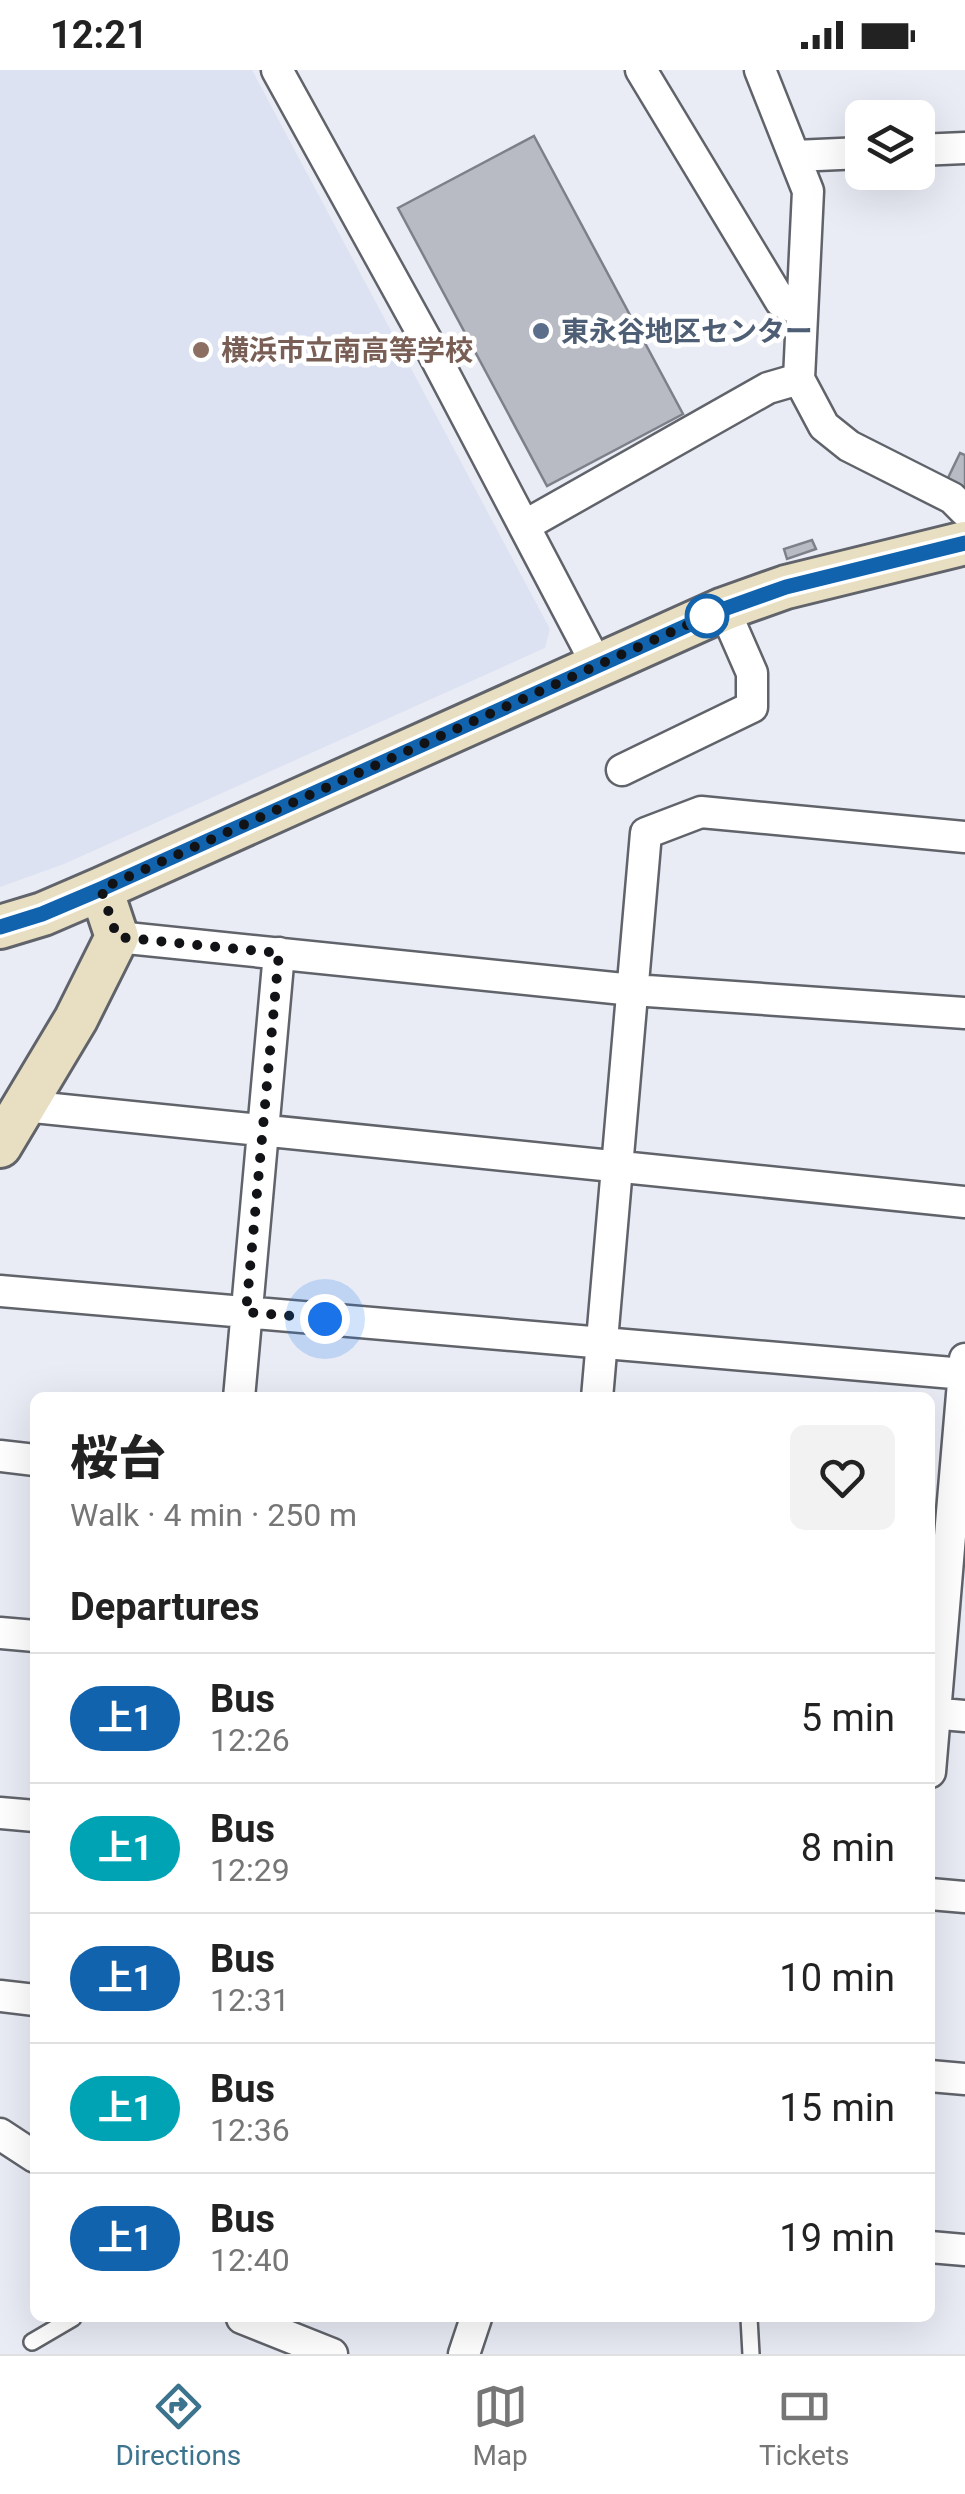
<!DOCTYPE html>
<meta charset="utf-8">
<style>
:root{--surface:#fff;--page:#f2f2f2;--text:#222;--muted:#767676;--line:#e0e0e0;--accent:#3c748e}
body{margin:0;font-family:Roboto,"Noto Sans JP",sans-serif;background:var(--page);color:var(--text);height:100vh;display:flex;flex-direction:column;font-size:38px;white-space:nowrap}
*{box-sizing:border-box;margin:0}
p{font-size:32px;color:var(--muted)}
.icon{flex:none;width:55px;height:55px;fill:none;stroke:currentColor;stroke-width:2;stroke-linecap:round;stroke-linejoin:round}
.map{position:relative;flex:1;overflow:hidden}
.side{position:absolute;left:30px;top:1322px;width:905px;height:930px;display:flex;flex-direction:column;background:var(--surface);border-radius:15px;box-shadow:0 10px 40px #0002}
.side>*{flex:none}
.badge{padding:0 20px;border-radius:32px;font-size:35px;line-height:65px}
.tools{position:absolute;left:845px;top:30px;display:grid;gap:20px}
.tools a{display:grid;place-items:center;width:90px;height:90px;border-radius:15px;background:var(--surface);box-shadow:0 10px 40px #0002;font-size:50px}
.you{position:absolute;width:50px;height:50px;margin:-25px;border:8px solid #fff;border-radius:50%;background:#1a73e8;box-shadow:0 0 0 15px #1a73e833}
.map>.badge{position:absolute;translate:-50% -50%;box-shadow:0 0 0 5px #fff}
h2{padding:0 40px;font-size:38px;line-height:90px}
.round{display:grid;place-items:center;flex:none;width:105px;height:105px;border-radius:15px;background:var(--page)}
.summary{display:flex;align-items:center;justify-content:space-between;height:170px;padding:0 40px}
h1{font-size:48px;font-weight:800;line-height:75px}
ul{padding:0;list-style:none}
li{display:flex;align-items:center;gap:30px;height:130px;padding:0 40px;border-top:2px solid var(--line)}
li div{flex:1}
li b{display:block;font-size:38px}
li em{font-style:normal}
li .badge{min-width:110px;font-weight:700;text-align:center}
.status{display:flex;justify-content:space-between;align-items:center;height:70px;padding:0 50px;background:var(--surface);direction:ltr}
.status svg{height:28px;fill:currentColor}
.dock{display:flex;justify-content:space-around;align-items:center;height:140px;border-top:2px solid var(--line);background:var(--surface);font-size:28px;color:var(--muted)}
.dock a{display:grid;justify-items:center;gap:5px}
.dock .selected{color:var(--accent)}
.map>svg:first-child{display:block}
</style>
<div class="status"><b>12:21</b><svg viewBox="0 0 49 12"><path d="M0 12V9h3v3zM5 12V6h3v6zM10 12V3h3v9zM15 12V0h3v12zM26 1h20v11H26zM47 4h2v5h-2z"/></svg></div>
<div class="map">
<svg width="965" height="2284" viewBox="0 0 965 2284">
<rect width="100%" height="100%" fill="#e9ecf5"/>
<path fill="#dde2f3" d="M0,0H252L550,559L545,578L64,794L0,817Z"/>
<path fill="#b8bbc4" stroke="#7e8089" stroke-width="2.5" d="M534,66L683,344L547,416L398,138Z
M960,383L965,385V419L947,410Z
M812,470L816,479L787,489L784,479Z"/>
<g fill="none" stroke-linecap="round" stroke-linejoin="round">
<g stroke="#61636b" stroke-width="20">
<path id="lane" d="M749,2248L751,2284
M32,2272L73,2248"/>
</g>
<g stroke="#61636b" stroke-width="35">
<path id="street" d="M277,0L430,277L597,595
M641,0L781,232L800,240
M760,0L808,121L799,309L824,356L849,376L952,428L965,441
M918,80L965,78
M795,86L862,83
M524,456L768,318L799,309
M622,700L752,637V603L724,539
M117,867L633,920L965,943
M24,1036L965,1132
M0,1221L965,1304
M239,1328L279,883
M597,1328L646,763L701,742L965,767
M0,1386L35,1390
M0,1563L35,1566
M930,1643L965,1646
M930,1702L965,1289
M0,1743L35,1746
M930,1824L965,1827
M0,1926L35,1930
M930,2006L965,2009
M0,2064L35,2087
M930,2177L965,2180
M242,2248L332,2284
M464,2284L476,2248"/>
</g>
<g stroke="#61636b" stroke-width="48">
<path id="secondary" d="M0,857L43,844L101,819L724,539L786,517L965,473
M0,1076L76,949L117,867L101,819"/>
</g>
<use href="#lane" stroke="#fff" stroke-width="15"/>
<use href="#street" stroke="#fff" stroke-width="30"/>
<use href="#secondary" stroke="#e8dfc2" stroke-width="42"/>
</g>
<g fill="none" stroke-linecap="round" stroke-linejoin="round">
<g stroke="#fff" stroke-width="22">
<path id="line" d="M0,857L42,844L101,819L724,539L786,517L965,473"/>
</g>
<use href="#line" stroke="#1163ad" stroke-width="15"/>
<path stroke="#121316" stroke-width="10" stroke-dasharray="0 18" d="M325,1249L246,1242L279,883L117,867L101,819L707,546"/>
</g>
<circle fill="#5c6f8a" stroke="#fff" stroke-width="4" cx="541" cy="261" r="10"/>
<circle fill="#8d6e63" stroke="#fff" stroke-width="4" cx="201" cy="280" r="10"/>
<circle fill="#fff" stroke="#1163ad" stroke-width="5" cx="707" cy="546" r="20"/>
<g text-anchor="middle" dominant-baseline="central" stroke-width="9" stroke-linejoin="round" paint-order="stroke">
<g font-size="28" font-weight="bold" fill="#4e5e75" stroke="#fff" text-anchor="start">
<text x="561" y="261">東永谷地区センター</text>
</g>
<g font-size="28" font-weight="bold" fill="#785e54" stroke="#fff" text-anchor="start">
<text x="221" y="280">横浜市立南高等学校</text>
</g>
</g>
</svg>
<div class="tools">
<a><svg class="icon" aria-label="layers" viewBox="0 0 24 24"><path d="M12 4l9 5-9 5-9-5zM3 14l9 5 9-5"/></svg></a>
</div>
<div class="you" style="left:325px;top:1249px"></div>
<section class="side">
<div class="summary"><div><h1>桜台</h1><p>Walk · 4 min · 250 m</p></div><a class="round"><svg class="icon" aria-label="heart" viewBox="0 0 24 24"><path d="M12 20l-8-8c-3-5 5-10 8-4 3-6 11-1 8 4z"/></svg></a></div>
<h2>Departures</h2>
<ul>
<li><span class="badge" style="background:#1163ad;color:#fff">上1</span><div><b>Bus</b><p>12:26</p></div><em>5 min</em></li>
<li><span class="badge" style="background:#00a3b4;color:#fff">上1</span><div><b>Bus</b><p>12:29</p></div><em>8 min</em></li>
<li><span class="badge" style="background:#1163ad;color:#fff">上1</span><div><b>Bus</b><p>12:31</p></div><em>10 min</em></li>
<li><span class="badge" style="background:#00a3b4;color:#fff">上1</span><div><b>Bus</b><p>12:36</p></div><em>15 min</em></li>
<li><span class="badge" style="background:#1163ad;color:#fff">上1</span><div><b>Bus</b><p>12:40</p></div><em>19 min</em></li>
</ul>
</section>
</div>
<nav class="dock">
<a class="selected"><svg class="icon" aria-label="directions" viewBox="0 0 24 24"><path d="M12 3l9 9-9 9-9-9zM9 14v-3h6M13 9l2 2-2 2"/></svg>Directions</a>
<a><svg class="icon" aria-label="map" viewBox="0 0 24 24"><path d="M3 6l6-2 6 2 6-2v14l-6 2-6-2-6 2zM9 4v14M15 6v14"/></svg>Map</a>
<a><svg class="icon" aria-label="tickets" viewBox="0 0 24 24"><path d="M3 7h18v10H3zM15 7v10"/></svg>Tickets</a>
</nav>
